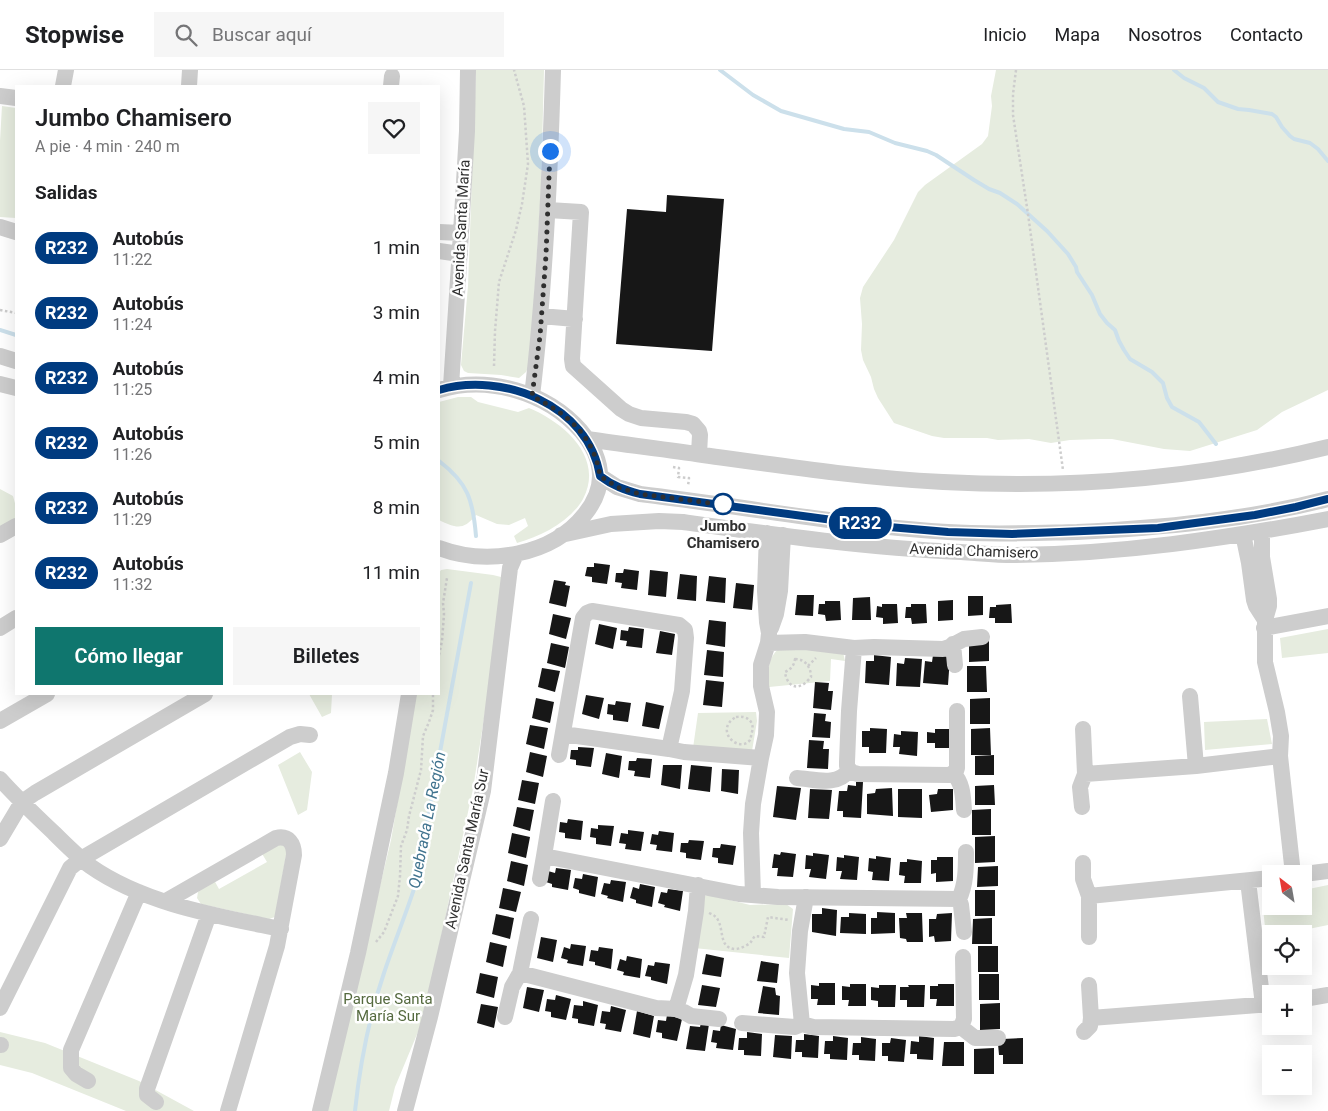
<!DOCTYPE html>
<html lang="es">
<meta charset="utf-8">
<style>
:root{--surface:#fff;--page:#f6f6f6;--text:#202124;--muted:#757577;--line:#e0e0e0;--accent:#0f766e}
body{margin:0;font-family:Roboto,sans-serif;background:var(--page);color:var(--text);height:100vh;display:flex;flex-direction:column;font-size:19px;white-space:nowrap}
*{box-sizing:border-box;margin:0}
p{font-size:16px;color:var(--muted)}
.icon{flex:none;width:28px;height:28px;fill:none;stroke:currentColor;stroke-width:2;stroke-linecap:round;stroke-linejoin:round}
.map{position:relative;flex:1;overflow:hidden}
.details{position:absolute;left:15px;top:15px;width:425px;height:610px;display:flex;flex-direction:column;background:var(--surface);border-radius:0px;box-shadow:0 5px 20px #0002}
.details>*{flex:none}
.badge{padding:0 10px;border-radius:16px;font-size:18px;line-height:32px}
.needle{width:32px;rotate:329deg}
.tools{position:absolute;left:1262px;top:795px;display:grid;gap:10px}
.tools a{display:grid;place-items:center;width:50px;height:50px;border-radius:0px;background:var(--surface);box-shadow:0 5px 20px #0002;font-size:25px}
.you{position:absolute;width:25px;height:25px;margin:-12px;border:4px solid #fff;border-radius:50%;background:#1a73e8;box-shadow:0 0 0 8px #1a73e833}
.map>.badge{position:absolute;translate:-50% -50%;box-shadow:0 0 0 2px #fff}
h2{padding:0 20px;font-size:19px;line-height:45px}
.round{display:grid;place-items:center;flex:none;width:52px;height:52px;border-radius:0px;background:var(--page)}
.headline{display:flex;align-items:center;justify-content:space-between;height:85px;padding:0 20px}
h1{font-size:24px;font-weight:600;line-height:38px}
.action{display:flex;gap:10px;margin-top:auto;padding:10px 20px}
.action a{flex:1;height:58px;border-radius:0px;background:var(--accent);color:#fff;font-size:20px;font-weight:600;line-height:58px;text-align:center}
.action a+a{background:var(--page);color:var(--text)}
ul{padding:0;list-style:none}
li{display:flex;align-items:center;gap:15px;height:65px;padding:0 20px}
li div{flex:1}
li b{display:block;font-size:19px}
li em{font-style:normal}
li .badge{min-width:55px;font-weight:700;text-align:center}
header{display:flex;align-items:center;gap:30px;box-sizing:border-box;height:70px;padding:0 25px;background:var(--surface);border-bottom:1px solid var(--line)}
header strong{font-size:24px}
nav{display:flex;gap:28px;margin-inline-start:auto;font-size:18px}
.search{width:350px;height:45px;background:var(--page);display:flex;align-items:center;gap:12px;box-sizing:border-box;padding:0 18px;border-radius:0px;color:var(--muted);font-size:19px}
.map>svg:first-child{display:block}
</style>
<header>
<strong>Stopwise</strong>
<div class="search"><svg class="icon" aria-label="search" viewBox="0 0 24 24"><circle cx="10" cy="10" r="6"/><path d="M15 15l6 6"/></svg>Buscar aquí</div>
<nav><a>Inicio</a><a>Mapa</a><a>Nosotros</a><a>Contacto</a></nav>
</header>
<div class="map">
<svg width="1328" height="1041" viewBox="0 0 1328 1041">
<rect width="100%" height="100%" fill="#fff"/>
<path fill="#e6ecdf" d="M476,0H544L541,120L530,293L526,302L519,308L501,305L468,303L464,301L461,295L468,216Z
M996,0H1328V320L1282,342L1257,360L1190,381L1164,379L1112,369H1100L1070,370L1051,373L1029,369L998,370L987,368H944L932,366L894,353L878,328L874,319L871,307L863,290L861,280L862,254L860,228L863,217L894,170L918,122L925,115L982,74L988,66L992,36L991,26Z
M2,36L16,38V148L0,147V71Z
M458,327H471L478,332L518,342L529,338C563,352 605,387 583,429C570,452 541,466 517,473L514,466L528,456L525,448L509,455L497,454L476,445C463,461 456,458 439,450V332Z
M0,419L13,426L16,437V448L0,457Z
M447,499L493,505L501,507L505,513L473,719L423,950L395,1017L389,1041H326L391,770L416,624H439V503L441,500Z
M1328,559V583L1282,588L1280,568Z
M782,576L843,582L845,591L831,589L830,611L769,617C768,599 767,587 782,576Z
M309,624H332L331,643L322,647Z
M756,642L757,651L752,681L693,678L698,643Z
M1267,649L1272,674L1205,680L1204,652Z
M300,682L312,702L307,740L298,745L278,695Z
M275,774L283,775L287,780L275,847L269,849L201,834L197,828L198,822L214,810L219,819L267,792L261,782Z
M1328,815V855L1284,864H1271V866L1266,867L1262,828L1271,826V836H1304V820Z
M710,825L750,835L786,834L793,839L789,888L694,878L701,826Z
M0,962L45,973L139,1011L194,1041H126L32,1003L0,995Z"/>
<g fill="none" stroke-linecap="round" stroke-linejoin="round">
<path stroke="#cce0eb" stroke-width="4" d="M720,0L753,25L781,41L844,59L869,62L895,73L927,81L936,85L974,110L989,119L1000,123L1017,134L1047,161L1068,184L1076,197L1077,202L1092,225L1100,244L1107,253L1115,260L1119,271L1124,280L1130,289L1152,302L1163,313L1167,328L1172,337L1199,352L1216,374
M1174,0L1184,8L1204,18L1218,32L1238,39L1249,40L1272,44L1276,47L1282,57L1290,66L1294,69L1310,73L1318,79L1328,91
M0,260L16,265
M439,391C468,413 473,430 476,466
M355,1041C360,994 369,947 384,903C394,873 406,844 416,813L471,513"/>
</g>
<path fill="#171717" d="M667,125L724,129L712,281L616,274L627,139L666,142Z
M594,493L610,495L607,514L592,512V507L585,506L587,497H594Z
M624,499L639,501L637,520L621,518L622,513L615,512L616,503H623Z
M650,500L668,502L666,527L648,525Z
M680,504L697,506L696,531L677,529Z
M709,506L726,508L725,533L706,531Z
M554,510L566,512L565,515L570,516L566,537L549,533Z
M736,513L754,515L752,540L733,538Z
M797,525H814L813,546L795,545Z
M968,526H983V545L968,546Z
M870,527L871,550H852L853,528Z
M953,530V550L938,551V531Z
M825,531H840L841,550L826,551L825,545L818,544L819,534H825Z
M882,534H897L898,553L883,554V548L876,547L877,536L882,537Z
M911,534H926L927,553L912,554L911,548H905L906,537H911Z
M1011,534L1012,553H995V548H989L990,537H996V535Z
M553,544L571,548L566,569L549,564Z
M709,550L726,552L725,577L706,574Z
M599,554L617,558L613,579L595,574Z
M629,557L644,559L642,578L626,576L627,571L620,570L621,560L628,561Z
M660,561L675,564L672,585L656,583Z
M989,571V591L969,592V572Z
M551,573L569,577L565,598L547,593Z
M707,580L724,582L723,607L704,605Z
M874,585L891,587L889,615L865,613L866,591H874Z
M933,585L950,587L948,615L923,613L925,591L932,592Z
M905,588L922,589L920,617L896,616L897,593L904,594Z
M967,596H986L987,622H967Z
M542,598L560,601L555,622L538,617Z
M706,610L724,612L722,637L703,635Z
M815,612L829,613L828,621H833L831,640L813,638Z
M586,625L604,628L599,649L582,644Z
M536,628L554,632L550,653L532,648Z
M990,628V654H970V629Z
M616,631L631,633L628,652L613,650V645L607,644L608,634L615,635Z
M646,632L664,636L659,659L642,656Z
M814,643L826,644L825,651L831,652L830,668L812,667Z
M530,655L548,658L544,679L526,674Z
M870,658L887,659L886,683H869V677H862V661H870Z
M990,658L991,685H971V659Z
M935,659H951L950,678H935V673H927V662L935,663Z
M901,661L918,662L917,686L899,684L900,677H893L894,664L901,665Z
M809,670L824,671L823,679H829L828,699L807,698Z
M578,677L594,678L591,697L576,695V690L570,689L571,680H578Z
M530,682L547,686L543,707L526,702Z
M606,683L622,686L619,708L602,704Z
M994,685V705H975V686Z
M637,688L652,689L650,708L634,706L635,701L628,700L629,691H636Z
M663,695H682L680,719L661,715Z
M691,695L712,697L710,722L688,719Z
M722,699L739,700L738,724L721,721Z
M522,710L539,713L535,734L518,730Z
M856,712H863L861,748L843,747V741H837L839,721H847L848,715L856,716Z
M994,715L995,735H975V716Z
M777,716L801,718L796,750L773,747Z
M892,718L893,746L867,744V724L875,723L876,719Z
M810,719L832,720L829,749L808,748Z
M898,719H922V748L898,747Z
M938,719H953V740L931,742L929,725L937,724Z
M517,737L534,740L530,761L513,756Z
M991,739V765H972V740Z
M568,749L583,751L581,770L565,768V763L559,762L560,752L567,753Z
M598,755L614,756L611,776L596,774V768L590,767L591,758L598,759Z
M628,760L644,762L641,781L625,779L626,774L619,773L621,763L628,764Z
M659,761L674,763L672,782L656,780L657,775L650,774L652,764L658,765Z
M512,763L530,767L526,788L508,783Z
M995,766V792L975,793V767Z
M689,770L704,771L701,790L686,788V783L680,782L681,773H688Z
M721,774L736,776L733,795L718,793V788L712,787L713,778H720Z
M781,782L796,784L793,807L777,806L778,798H772L774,784L780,785Z
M813,783L829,785L826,809L809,807L811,799H805L806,785L813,786Z
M844,785L859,787L857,810L840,809L842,801H836L837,787L844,788Z
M876,786L891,788L889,811L872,810L873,802L868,801L869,788L876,789Z
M937,787H953V811L936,812V803L931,804V790H937Z
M907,789L922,791L921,813H904L905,806L899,805L900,792H907Z
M511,791L528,795L524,816L507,811Z
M998,796V816L977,817L978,797Z
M556,798L571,800L568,820L552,817V814L546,812L548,801L555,803Z
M583,804L598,807L595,827L579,823V820L573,818L575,808L582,809Z
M611,810L626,812L623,832L607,828L608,826L601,824L604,813L610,814Z
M640,814L655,817L652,837L636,833V830L630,828L633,817L639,819Z
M503,818L521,822L516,842L499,838Z
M668,819L683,821L680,841L664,837L665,835L658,833L661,822L667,823Z
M975,820H995V846H975Z
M822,838L837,840L836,866L812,862V844H822Z
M877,842L895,843V863L871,864V848H877Z
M849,843L866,844V864L840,863L841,847H849Z
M906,843H922L923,872H907L906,869L900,868L899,848H907Z
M952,843L951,871L935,872L934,866L929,867V849H936L937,844Z
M496,844L514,848L510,869L492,864Z
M992,848V874H972L973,849Z
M541,867L557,870L553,892L537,888Z
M490,872L507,876L503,897L486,892Z
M571,874L586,876L583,896L567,893L568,890L561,888L564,877L570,879Z
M978,876H998V902H978Z
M599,877L613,879L611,899L595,895V892L589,891L591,880L598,881Z
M706,884L724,888L721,907L702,904Z
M627,886L642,889L640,908L623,905L624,902L617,900L620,889L626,891Z
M761,891L779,894L777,913L757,911Z
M655,892L670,894L667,914L651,910V907L645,906L648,895L654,896Z
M480,903L498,907L494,928L476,923Z
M979,904H999V930H979Z
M819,913H835V935H817L818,929H811V915L819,916Z
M850,914H866V936H848L849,930H842V916L850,917Z
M938,914H954V936H936L937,929H930V916H938Z
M702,915L720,918L716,937L698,935Z
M879,915H896L895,937H878V931L871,930V917L879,918Z
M908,915H925L924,937H907V930H900V917H909Z
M763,916L775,918L776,925L780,926L779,945L758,943Z
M527,917L544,920L539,942L523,938Z
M556,925L571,929L566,950L551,947V942L545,941L547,929L555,930Z
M583,931L598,935L594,956L578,953V949L572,948L574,935L583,936Z
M1000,933V959L980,960V934Z
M481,934L498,937L494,958L477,953Z
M611,936L626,940L621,962L605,959L606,954L600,953L602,941L610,942Z
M637,941L654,946L650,968L633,964Z
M667,945L682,949L677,971L662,968V963L656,962L658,950L666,951Z
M701,953L709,954L705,981L686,979L690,956L700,957Z
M721,955L736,959L733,980L716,978L717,973L711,972L713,960L720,961Z
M747,962L762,964L761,986L744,985V980H738L739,968H747Z
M804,964L819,966L818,988L802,987V982H795L796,970H804Z
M775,965L792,966L791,989L773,987Z
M833,966L848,968L847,990L830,989V984H824L825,971H833Z
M919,966L934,968L933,990L917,989V984H910L911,971L919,972Z
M861,967L876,969L875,991L859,990V985H852L853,973H861Z
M891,968L906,970L904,992L888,991V986H882V973H890Z
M1023,968V994H1003V985H999L998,974L1003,969Z
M944,972H964V996H942Z
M994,978V1004H974V979Z"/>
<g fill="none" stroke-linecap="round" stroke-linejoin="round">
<path stroke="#cdcdcd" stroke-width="2.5" stroke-dasharray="2.5 2.5" stroke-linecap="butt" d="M1016,0L1013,24V45L1028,144L1063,400
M0,240L16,243
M494,296L495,261L499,212L516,160L522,134L528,94L524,36L514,0
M673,397L679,398L678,407L689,408L688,416
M439,585L442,571L444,544L443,533L447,508
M795,589C805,589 811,597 811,607C809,609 805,614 802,615C792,620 786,611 785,602C791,599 794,596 795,589Z
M808,596L816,588
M736,647C746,645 755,651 752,662C751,665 751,668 750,670C739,684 713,660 736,647Z
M709,843C713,845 716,846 718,850C724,861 719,878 735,879C740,879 746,876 750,873C752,871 753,868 755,866L764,867L768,847L789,850
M376,872L384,862L398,826L400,806L401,776L407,760L409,746L421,700L423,666L429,652L433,640V624"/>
<path stroke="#cdcdcd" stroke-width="16" d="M63,16L66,0
M189,16L190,0
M391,16L392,6
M0,26L16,28
M548,140L581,142L572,289L573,296L621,339L629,344L641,348L686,352L693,354L699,361L700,365L699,384
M0,157L16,162
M439,162L461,163
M439,181L460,184
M541,246L575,249
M0,286L16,291
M0,314L16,318
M451,316L461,163L467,61L468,0
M439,320C488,305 547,322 581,361C591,373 600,389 600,406C600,420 593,434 585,444C552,486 487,496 439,478
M532,326C545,218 550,109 553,0
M587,369C626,375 664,379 703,385C783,396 862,408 943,412C1071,419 1202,408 1328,377
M600,406L617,417L640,424C742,436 845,456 948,462C991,465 1034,463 1077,462C1161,458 1246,450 1328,429
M1262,461V487L1269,529V536L1265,550V592L1277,642L1281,666L1280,686L1293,804
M1243,464L1249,493L1254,530L1256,536L1265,550
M0,465L16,456
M561,465L611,454L659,451L683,452C776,465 868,478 961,482C978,483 996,485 1014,485C1120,484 1224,469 1328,449
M0,558L16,548
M771,558L776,544L780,521L783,465
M1264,558L1328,546
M768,573L805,572L854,578L874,577L943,579L949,577L964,569L982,567
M953,574L955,595
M854,578L849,641L847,692V696L851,702L858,704L950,705L956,701L957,698V641
M1190,626L1196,696
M0,651L47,624
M563,664L669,679L684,682L761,688
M559,685L583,548L587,543L592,541L679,555L685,560L686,568L682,621L669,679
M953,703C963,713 963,727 964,740
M1085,704L1196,696L1280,686
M797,708C814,709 838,717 849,700
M0,709C17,728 35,745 54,763C65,774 77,786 90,796C144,834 218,846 281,859
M1082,737L1080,717L1085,704L1083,659
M0,769L22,732L35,723L205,624
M544,786L739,824L778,827L959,829
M1083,793V809L1089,826V867
M1304,804L1328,801
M540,809L544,786L553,731
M1248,811L1263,935
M753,825L751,763L753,734L761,688L766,665L767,642L761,616V595L768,573L769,563L767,552L765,521L767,463
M1089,826L1271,808
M806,827L800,861L797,903L802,954L813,957L954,959L961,957
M166,831L276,768C289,765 294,774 294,785L277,876L228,1041
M964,862L961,835L959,829C966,814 966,798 966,782
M520,903L656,938L676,939L684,942L691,946L719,949
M1304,929L1328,925
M0,938L70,798L81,789L290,667L300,664L310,665
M676,939L686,905L696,841L698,815
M505,947L512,917L520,903L531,849
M1091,948L1271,934
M742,953L795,957L802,954
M961,957L964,949L963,887
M961,957L975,968H998
M1084,962L1090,956L1091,948L1089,915
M0,975H1
M88,1011L76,1004L71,998V980L139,822
M156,1032L147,1025V1019L209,844
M320,1041L358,883L396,703L409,624
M405,1041L430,947L483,721L510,498L516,484"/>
</g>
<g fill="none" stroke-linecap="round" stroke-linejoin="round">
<g stroke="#fff" stroke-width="11">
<path id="line" d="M439,320C502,301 589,335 600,406C613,416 625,420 640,424L877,456L948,462L1012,464L1158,458L1255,445L1296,437L1328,429"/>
</g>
<use href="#line" stroke="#003b80" stroke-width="8"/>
<path stroke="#303030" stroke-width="5" stroke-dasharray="0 9" d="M550,81L546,185L540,266L532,326C567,344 594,365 600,406L617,417L640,424L726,435L723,434"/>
</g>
<circle fill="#fff" stroke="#003b80" stroke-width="2.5" cx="723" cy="434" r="10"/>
<g text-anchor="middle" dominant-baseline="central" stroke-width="5" stroke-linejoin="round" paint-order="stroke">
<g font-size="15" fill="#303030" stroke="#fff">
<text transform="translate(461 158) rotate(-87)">Avenida Santa María</text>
<text transform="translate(974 481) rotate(2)">Avenida Chamisero</text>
<text transform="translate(467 779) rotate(-78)">Avenida Santa María Sur</text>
</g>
<g font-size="15" font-weight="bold" fill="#303030" stroke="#fff">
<text x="723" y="456">Jumbo<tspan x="723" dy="17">Chamisero</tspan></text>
</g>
<g font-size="15" fill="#556a3f" stroke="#fff">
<text x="388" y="929">Parque Santa<tspan x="388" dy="17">María Sur</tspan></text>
</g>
<g font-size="16" font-style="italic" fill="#41748f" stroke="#fff">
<text transform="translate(427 750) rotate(-79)">Quebrada La Región</text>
</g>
</g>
</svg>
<div class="tools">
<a><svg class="needle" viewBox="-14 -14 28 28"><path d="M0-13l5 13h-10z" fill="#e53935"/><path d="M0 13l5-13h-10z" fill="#757577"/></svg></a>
<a><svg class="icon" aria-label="locate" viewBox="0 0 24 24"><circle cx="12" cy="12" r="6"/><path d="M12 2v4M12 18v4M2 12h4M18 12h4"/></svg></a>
<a>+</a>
<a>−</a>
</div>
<div class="you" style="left:550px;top:81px"></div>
<b class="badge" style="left:860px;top:453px;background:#003b80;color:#fff">R232</b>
<section class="details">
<div class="headline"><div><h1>Jumbo Chamisero</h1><p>A pie · 4 min · 240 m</p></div><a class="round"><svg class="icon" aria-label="heart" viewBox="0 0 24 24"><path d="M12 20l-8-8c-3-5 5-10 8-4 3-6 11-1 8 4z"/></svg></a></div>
<h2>Salidas</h2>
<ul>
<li><span class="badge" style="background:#003b80;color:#fff">R232</span><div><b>Autobús</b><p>11:22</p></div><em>1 min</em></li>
<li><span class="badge" style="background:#003b80;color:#fff">R232</span><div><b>Autobús</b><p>11:24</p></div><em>3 min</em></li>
<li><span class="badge" style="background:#003b80;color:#fff">R232</span><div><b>Autobús</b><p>11:25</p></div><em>4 min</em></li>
<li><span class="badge" style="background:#003b80;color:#fff">R232</span><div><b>Autobús</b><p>11:26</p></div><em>5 min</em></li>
<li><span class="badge" style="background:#003b80;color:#fff">R232</span><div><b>Autobús</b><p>11:29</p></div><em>8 min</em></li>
<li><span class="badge" style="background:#003b80;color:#fff">R232</span><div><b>Autobús</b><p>11:32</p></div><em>11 min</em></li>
</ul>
<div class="action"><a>Cómo llegar</a><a>Billetes</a></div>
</section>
</div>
